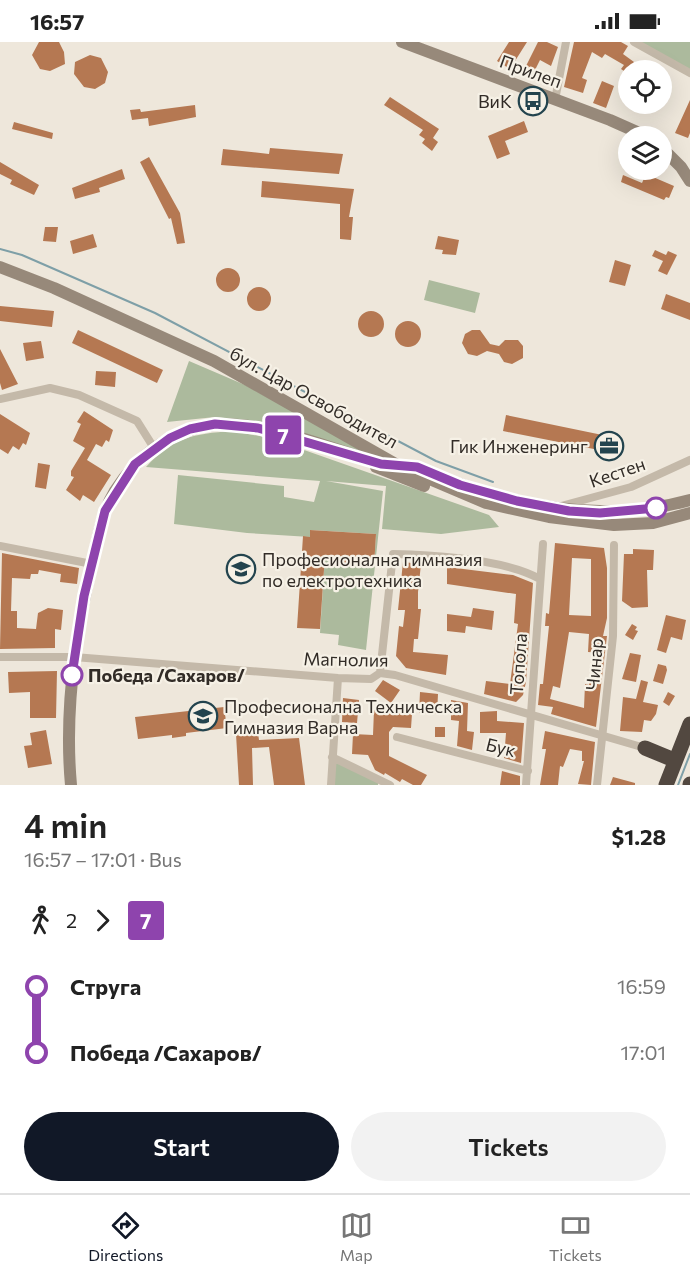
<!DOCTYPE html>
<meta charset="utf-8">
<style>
:root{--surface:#fff;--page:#f2f2f2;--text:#222;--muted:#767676;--line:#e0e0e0;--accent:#111827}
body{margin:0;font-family:Commissioner,sans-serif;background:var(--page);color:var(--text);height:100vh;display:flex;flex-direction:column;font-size:22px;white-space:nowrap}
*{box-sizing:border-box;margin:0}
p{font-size:20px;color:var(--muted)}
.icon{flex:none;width:33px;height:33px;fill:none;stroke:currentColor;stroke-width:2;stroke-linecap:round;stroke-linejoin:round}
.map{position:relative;height:743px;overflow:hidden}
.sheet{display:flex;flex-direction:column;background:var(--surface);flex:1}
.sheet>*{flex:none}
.badge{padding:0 12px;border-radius:4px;font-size:21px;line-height:39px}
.fabs{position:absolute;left:618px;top:18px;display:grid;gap:12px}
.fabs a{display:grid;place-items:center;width:54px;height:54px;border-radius:50%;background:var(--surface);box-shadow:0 6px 24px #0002;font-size:30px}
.map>.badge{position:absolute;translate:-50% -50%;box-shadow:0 0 0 3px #fff}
.legs{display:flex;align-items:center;gap:9px;height:66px;padding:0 24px;font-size:20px}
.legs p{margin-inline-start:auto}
.head{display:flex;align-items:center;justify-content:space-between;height:102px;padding:0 24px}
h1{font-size:33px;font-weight:600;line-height:45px}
.primary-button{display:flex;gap:12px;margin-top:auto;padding:12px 24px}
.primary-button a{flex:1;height:69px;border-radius:36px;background:var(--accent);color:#fff;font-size:24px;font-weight:600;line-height:69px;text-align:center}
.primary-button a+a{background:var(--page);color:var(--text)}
ul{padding:0 24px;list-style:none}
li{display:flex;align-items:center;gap:21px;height:66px;font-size:22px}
li i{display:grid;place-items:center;width:9px;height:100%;margin:0 8px;background:currentColor}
li i::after{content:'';width:15px;height:15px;margin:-8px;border:4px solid;border-radius:50%;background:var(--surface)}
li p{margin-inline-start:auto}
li:first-child i{background:linear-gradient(#0000 50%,currentColor 0)}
li:last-child i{background:linear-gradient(currentColor 50%,#0000 0)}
.status{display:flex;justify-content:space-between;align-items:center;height:42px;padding:0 30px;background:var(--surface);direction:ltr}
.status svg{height:16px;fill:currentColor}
.dock{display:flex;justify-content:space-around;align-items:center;height:84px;border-top:2px solid var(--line);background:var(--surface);font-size:16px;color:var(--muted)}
.dock a{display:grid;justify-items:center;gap:3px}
.dock .active{color:var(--accent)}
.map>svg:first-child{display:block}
</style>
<div class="status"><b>16:57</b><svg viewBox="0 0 49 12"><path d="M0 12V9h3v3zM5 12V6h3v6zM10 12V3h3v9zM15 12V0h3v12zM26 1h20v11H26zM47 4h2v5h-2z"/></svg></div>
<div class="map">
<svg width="690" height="743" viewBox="0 0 690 743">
<rect width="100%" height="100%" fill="#eee7db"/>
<path fill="#acba9d" d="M634,0H690V31Z
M429,238L480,251L475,271L424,258Z
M189,319L245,343L376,414L262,380L215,375L167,380Z
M232,389L270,396L489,473L499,485L441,492L382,487L386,444L326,439L383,449L366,608L338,603L339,593L320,591L325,513L341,514L340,522L374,524L376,492L311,488L310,495L247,491L174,482L178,433L284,444V455L314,460L320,439L146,425C173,395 193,392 232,389Z
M332,715L378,737V743H331Z"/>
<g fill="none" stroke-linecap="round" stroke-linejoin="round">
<path stroke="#7e9fa7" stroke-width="2" d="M0,207L22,213L155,271L436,419L493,440
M678,743L690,712"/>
</g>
<path fill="#b57852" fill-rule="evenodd" d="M39,0H59L64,10L65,22L50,29L40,27L32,13Z
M509,0H527L510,27L497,19Z
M538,0H547L558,5L551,24L540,18L531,36L522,32Z
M574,0H621L628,4L623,12L634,20L627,31L621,27L624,23L605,12L602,16L592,10L582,36L587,38L583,51L564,45Z
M90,13L101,16L108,30L105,41L95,47L84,45L74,32L75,20Z
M602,39L614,44L606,66L593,61Z
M390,55L439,87L433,96L438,100L432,109L422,101L425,97L419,93L423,88L384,63Z
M690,58V91L688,96L675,91Z
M642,62H659L653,70Z
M195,63L196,75L149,84L148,76L132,78L130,68L140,67L141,70Z
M524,79L528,90L505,99L510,112L497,117L488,94Z
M14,80L53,91L52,97L12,87Z
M270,106L343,112L339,132L221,123L223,107L269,112Z
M149,115L180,171L185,201L177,202L171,176L169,177L140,120Z
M0,120L39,143L34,153L10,142L12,138L0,132Z
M122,127L125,137L99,146L100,150L75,157L72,146Z
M646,132L674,144L669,156L666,155L664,158L621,140L623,133L642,141Z
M262,139L354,147L349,175H353L351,198L340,197V162L261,155Z
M45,185H58L56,200L43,199Z
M93,192L97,205L73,212L70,199Z
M438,194L459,198L456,213L442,212L443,208L435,207Z
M655,208L666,213L668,209L677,213L667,233L658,229L663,219L652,214Z
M615,218L631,223L625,244L609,240Z
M216 238a12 12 0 1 1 24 0a12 12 0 1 1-24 0Z
M247 257a12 12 0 1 1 24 0a12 12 0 1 1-24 0Z
M666,252L690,261V278L661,267Z
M0,264L54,269L52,285L0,279Z
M358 282a13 13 0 1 1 26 0a13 13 0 1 1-26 0Z
M395 292a13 13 0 1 1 26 0a13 13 0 1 1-26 0Z
M78,288L163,328L157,341L72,301Z
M472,288H480L490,302L499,304L505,298H518L523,304V316L512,322L504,320L499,312L487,309L477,314L468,312L462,301L465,292Z
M41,299L44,316L26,319L23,301Z
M0,307L18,342L2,348L0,341Z
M96,329L116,330L115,345L95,343Z
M84,369L113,388L109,400L106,398L102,405L96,402L87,418L111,433L94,460L83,453L80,459L66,448L74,435L71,434V429L85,406L73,399L81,382L77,380Z
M0,372L30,391L26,403L23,401L19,408L13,404L8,412L0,407Z
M506,373L617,396L614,411L503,389Z
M38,421L50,423L46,447L35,445Z
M310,488L376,492L374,524L340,522L341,514L325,513L320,587L297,586L303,494L310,495Z
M555,501L604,506L607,526V576L603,594H607L596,685L551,672L553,665L538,663L540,642H543L549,584H545L546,571L549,572ZM572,516L591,517V574L569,573ZM569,590L589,592L588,610L600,611L594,634L591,633L589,643L585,642L584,666L550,657L553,644L560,646Z
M633,507L654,508L653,528H647L648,565L632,566L622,559L624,512H633Z
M2,511L79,526L77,542L60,540L61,532L39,528L38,532H31L30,537L12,536L11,569H17V586L36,587L38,571L48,566L63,568L61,588L55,587V606L0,607Z
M403,520L421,522L418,550V567H421L418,597H414L413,610L448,613L446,633L406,626L396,614L399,584L403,585L405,568H398Z
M447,525L513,533L533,541L526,640L523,653L516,660L484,652L486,639L510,642L518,582L514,581L516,552L447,542Z
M473,566L494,569L492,588L466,584L465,591L447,589V572L471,575Z
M666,573L686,578L682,598L671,595L666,611L657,608Z
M632,582L637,585L635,588L638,589L633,598L625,593Z
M630,611L641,613L636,640L622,637Z
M658,622L666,624L667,628L663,642L653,639Z
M57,629L56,676H30V650L9,651L8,630Z
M383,638L400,648L391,661L375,649Z
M641,638L648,640L643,660L658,663L656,672L651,679L644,678L642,690L620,689L623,655L636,657Z
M420,650L438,652L437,672L419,671Z
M668,650L675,654L669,664L663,660Z
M343,656L359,658L357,681L342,680Z
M451,658L468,661L467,689L474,690L472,708L457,704L459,679L451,678Z
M224,665L227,686L186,691V694L172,696V693L138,697L135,675Z
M374,668L412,672L411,686L393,685L389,690V714L427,733L421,743H413L402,737L400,740L385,731L384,733L375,728L368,713L352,712L353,692L373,693Z
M497,669V679L524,681L521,721L504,716L506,691H480V670Z
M435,685H445V695H435Z
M46,688L52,722L28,726L24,704L32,703L30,691Z
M545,689L595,700L591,743L578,742L584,719H582V709L570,707L563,725L560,724L558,743H540L546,707H542Z
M258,691L259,698L299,696L305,743H274L269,705L252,706L253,743H239L236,692Z
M502,729L520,734V743H500Z
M613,735L635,741V743H610Z"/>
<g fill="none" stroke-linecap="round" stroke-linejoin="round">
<path stroke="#c4b9a9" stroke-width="8" d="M634,0L690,31
M555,58L566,0
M0,357L50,346L79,353L137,379L154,406
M561,464L631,445L690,418
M0,504L92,522
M0,615H74L338,636L371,637L380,631L395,633L645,706
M380,631L393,512C434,513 504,517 540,537
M397,695L528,729
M332,715L390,743
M331,743L338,636
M526,743L543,502
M597,743L613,594L614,503"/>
<path stroke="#97897a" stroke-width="12" d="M402,0L610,78L646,94
M662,106L681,125L690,139
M0,225L54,246L214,319L399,424L486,461L549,475L614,483L653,481L690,471
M376,425L424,444
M456,441C532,468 611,480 690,458
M71,743C64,667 75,592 93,518C98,494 102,470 115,449C137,414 171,388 213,383C260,377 335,408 381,422L394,424"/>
<path stroke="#524840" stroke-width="15" d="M645,706L674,718
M666,743L690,682
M690,743V742"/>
</g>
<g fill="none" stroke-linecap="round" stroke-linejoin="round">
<g stroke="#fff" stroke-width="14">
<path id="line-1" d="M72,633L84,554L105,469L135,422L170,396L190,387L215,382L258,386L381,422L417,425L460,443L517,459L569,469L600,471L656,466"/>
</g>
<use href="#line-1" stroke="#8e44ad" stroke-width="9"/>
</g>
<defs>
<g id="bus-ring" transform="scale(1.5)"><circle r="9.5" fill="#f6f1e6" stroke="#23444e" stroke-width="1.5"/><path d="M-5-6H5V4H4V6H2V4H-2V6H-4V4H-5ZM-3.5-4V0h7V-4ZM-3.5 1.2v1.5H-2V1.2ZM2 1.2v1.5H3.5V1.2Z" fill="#23444e"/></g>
<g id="office-ring" transform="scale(1.5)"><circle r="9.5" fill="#f6f1e6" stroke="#23444e" stroke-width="1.5"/><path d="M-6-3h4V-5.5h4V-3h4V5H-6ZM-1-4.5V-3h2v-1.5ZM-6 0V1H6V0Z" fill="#23444e"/></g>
<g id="school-ring" transform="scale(1.5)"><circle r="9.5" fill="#f6f1e6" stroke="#23444e" stroke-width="1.5"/><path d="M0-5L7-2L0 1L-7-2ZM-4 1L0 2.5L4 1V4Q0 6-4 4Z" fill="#23444e"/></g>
</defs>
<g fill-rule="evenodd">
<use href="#bus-ring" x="533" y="59"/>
<use href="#office-ring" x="609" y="404"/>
<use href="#school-ring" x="241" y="527"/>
<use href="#school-ring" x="203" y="674"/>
</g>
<g fill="#fff" stroke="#8e44ad" stroke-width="3">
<circle cx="656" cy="466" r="10"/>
<circle cx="72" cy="633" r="10"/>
</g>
<g text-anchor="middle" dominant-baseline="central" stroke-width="4.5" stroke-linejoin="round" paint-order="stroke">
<g font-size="18" fill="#322c27" stroke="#f6f1e6">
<text transform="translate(531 29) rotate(20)">Прилеп</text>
<text transform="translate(314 355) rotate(29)">бул. Цар Освободител</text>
<text transform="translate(617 430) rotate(-19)">Кестен</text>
<text transform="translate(346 617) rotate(1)">Магнолия</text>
<text transform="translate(518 622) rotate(-86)">Топола</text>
<text transform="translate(594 622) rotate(-85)">Чинар</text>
<text transform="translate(501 705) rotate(14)">Бук</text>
</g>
<g font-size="18" fill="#322c27" stroke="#f6f1e6" text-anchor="end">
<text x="512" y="59">ВиК</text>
<text x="588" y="404">Гик Инженеринг</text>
<text x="262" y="517" text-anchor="start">Професионална гимназия<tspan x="262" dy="21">по електротехника</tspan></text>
<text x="224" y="664" text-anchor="start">Професионална Техническа<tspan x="224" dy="21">Гимназия Варна</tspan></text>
</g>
<g font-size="18" font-weight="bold" fill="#322c27" stroke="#f6f1e6" text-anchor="start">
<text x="88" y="633">Победа /Сахаров/</text>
</g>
</g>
</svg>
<div class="fabs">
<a><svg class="icon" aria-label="locate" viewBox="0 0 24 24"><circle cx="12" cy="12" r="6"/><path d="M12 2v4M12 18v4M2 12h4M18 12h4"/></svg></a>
<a><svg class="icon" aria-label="layers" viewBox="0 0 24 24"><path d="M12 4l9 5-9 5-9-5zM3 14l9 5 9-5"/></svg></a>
</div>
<b class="badge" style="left:283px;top:393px;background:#8e44ad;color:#fff">7</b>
</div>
<section class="sheet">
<div class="head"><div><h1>4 min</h1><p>16:57 – 17:01 · Bus</p></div><b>$1.28</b></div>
<div class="legs"><svg class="icon" aria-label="walk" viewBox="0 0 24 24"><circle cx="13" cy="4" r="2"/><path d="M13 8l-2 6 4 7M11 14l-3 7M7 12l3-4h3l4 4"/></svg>2<svg class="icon" aria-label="forward" viewBox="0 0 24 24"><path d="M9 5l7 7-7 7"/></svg><b class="badge" style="background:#8e44ad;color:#fff">7</b></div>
<ul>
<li><i style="color:#8e44ad"></i><b>Струга</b><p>16:59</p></li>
<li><i style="color:#8e44ad"></i><b>Победа /Сахаров/</b><p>17:01</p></li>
</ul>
<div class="primary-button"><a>Start</a><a>Tickets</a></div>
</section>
<nav class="dock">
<a class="active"><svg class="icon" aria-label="directions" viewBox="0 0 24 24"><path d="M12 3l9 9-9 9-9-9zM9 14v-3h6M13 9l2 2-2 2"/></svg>Directions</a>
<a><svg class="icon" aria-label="map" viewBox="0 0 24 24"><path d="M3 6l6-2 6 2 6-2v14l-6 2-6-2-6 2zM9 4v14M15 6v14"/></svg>Map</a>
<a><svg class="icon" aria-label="tickets" viewBox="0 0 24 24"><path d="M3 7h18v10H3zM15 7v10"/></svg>Tickets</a>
</nav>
